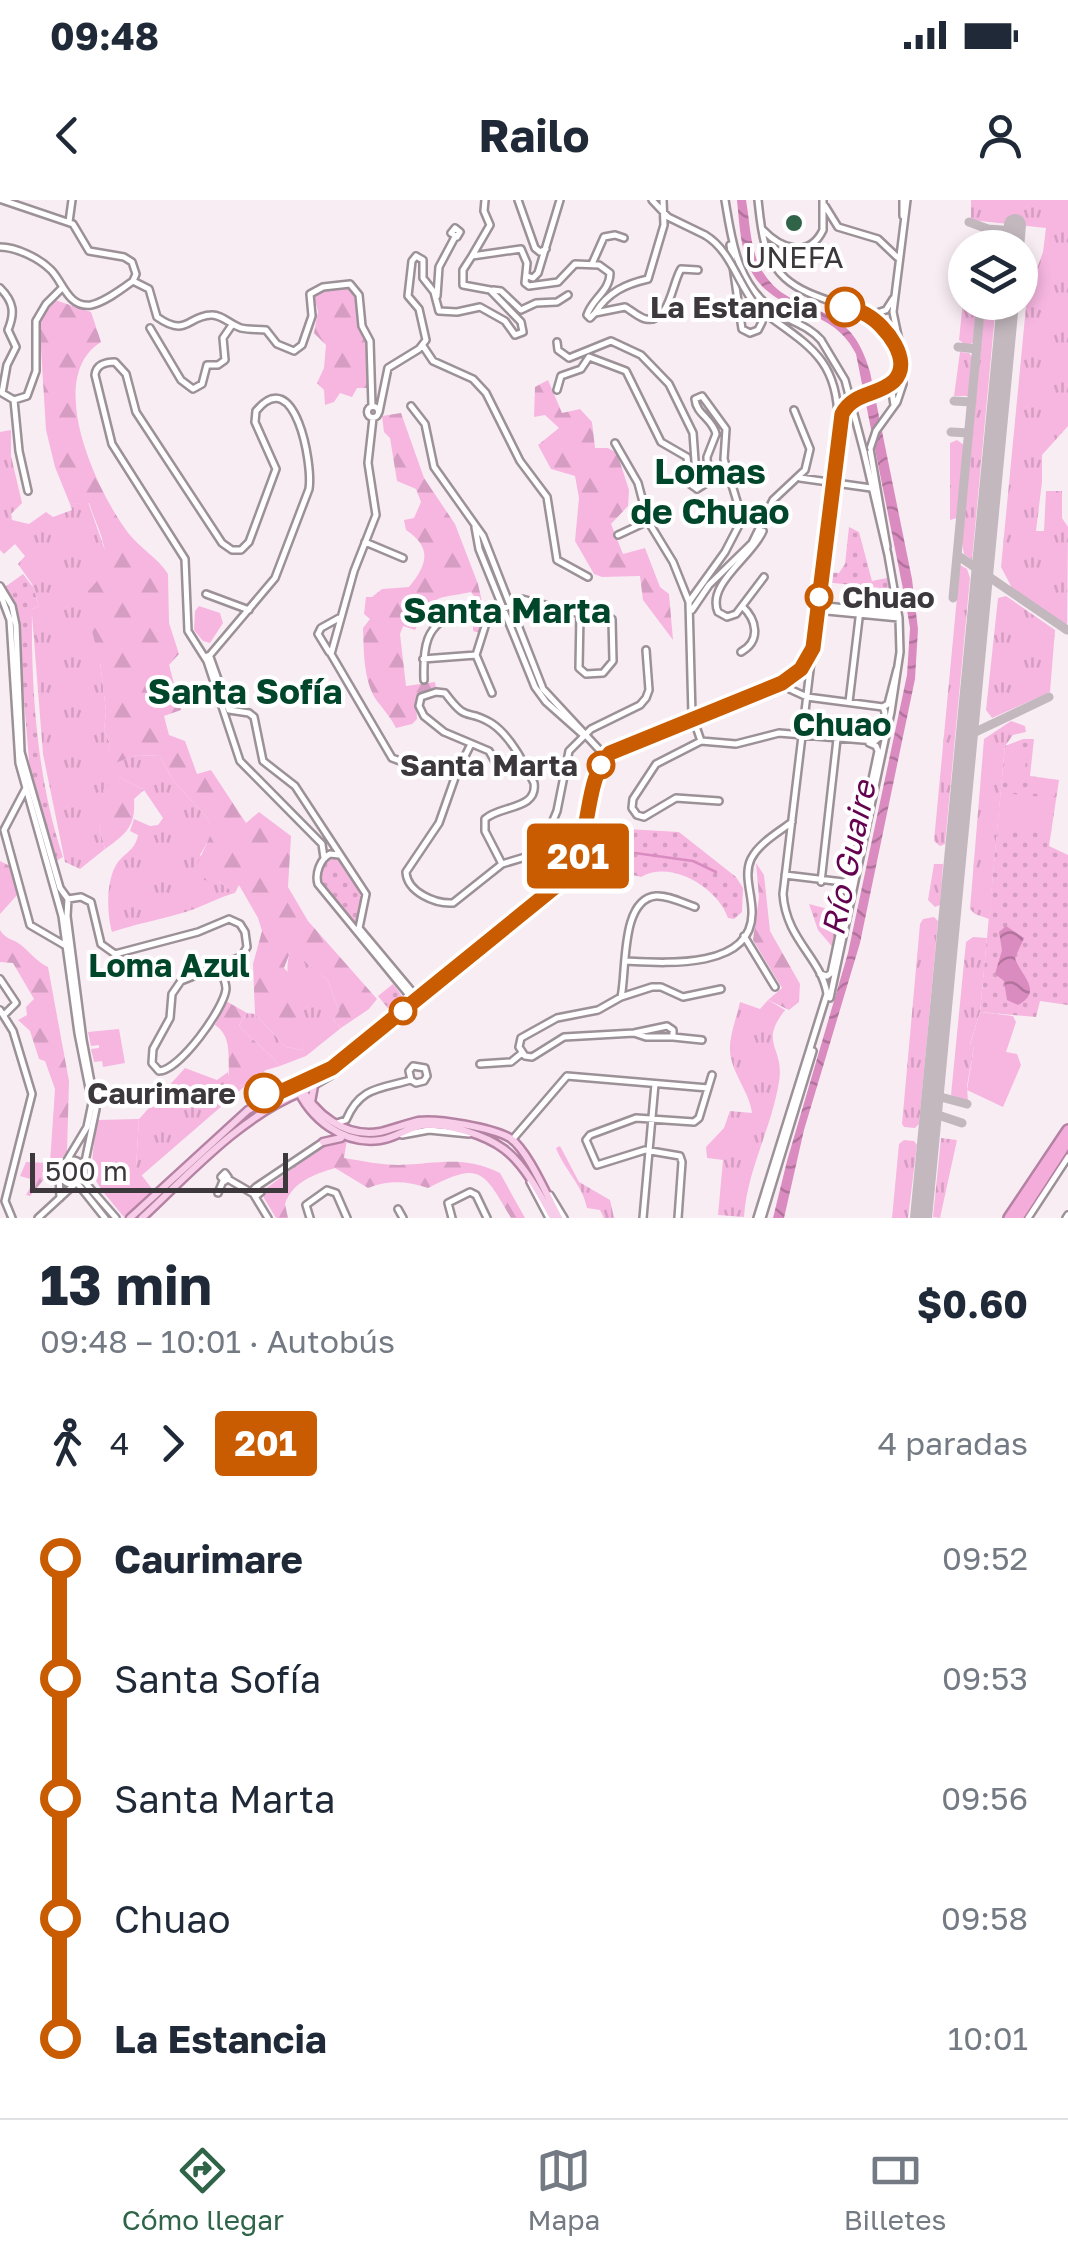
<!DOCTYPE html>
<html lang="es">
<meta charset="utf-8">
<style>
:root{--surface:#fff;--page:#f6f6f7;--text:#1f2937;--muted:#747a83;--line:#e0e1e3;--accent:#2f6449}
body{margin:0;font-family:"Golos Text",sans-serif;background:var(--page);color:var(--text);height:100vh;display:flex;flex-direction:column;font-size:38px;white-space:nowrap}
*{box-sizing:border-box;margin:0}
p{font-size:32px;color:var(--muted)}
.icon{flex:none;width:55px;height:55px;fill:none;stroke:currentColor;stroke-width:2;stroke-linecap:round;stroke-linejoin:round}
.map{position:relative;height:1018px;overflow:hidden}
.sheet{display:flex;flex-direction:column;background:var(--surface);flex:1}
.sheet>*{flex:none}
.badge{padding:0 20px;border-radius:8px;font-size:35px;line-height:65px}
.buttons{position:absolute;left:948px;top:30px;display:grid;gap:20px}
.buttons a{display:grid;place-items:center;width:90px;height:90px;border-radius:50%;background:var(--surface);box-shadow:0 5px 15px #0003;font-size:50px}
.scale{position:absolute;left:30px;bottom:25px;width:258px;box-sizing:border-box;padding-left:10px;border:5px solid #3c383b;border-top:0;font-size:28px;line-height:35px;white-space:nowrap;color:#3c383b;-webkit-text-stroke:8px #fff;paint-order:stroke}
.map>.badge{position:absolute;translate:-50% -50%;box-shadow:0 0 0 5px #fff}
.legs{display:flex;align-items:center;gap:15px;height:110px;padding:0 40px;font-size:32px}
.legs p{margin-inline-start:auto}
.headline{display:flex;align-items:center;justify-content:space-between;height:170px;padding:0 40px}
h1{font-size:55px;font-weight:700;line-height:75px}
ul{padding:0 40px;list-style:none}
li{display:flex;align-items:center;gap:35px;height:120px;font-size:38px}
li i{display:grid;place-items:center;width:15px;height:100%;margin:0 12px;background:currentColor}
li i::after{content:'';width:25px;height:25px;margin:-12px;border:8px solid;border-radius:50%;background:var(--surface)}
li p{margin-inline-start:auto}
li:first-child i{background:linear-gradient(#0000 50%,currentColor 0)}
li:last-child i{background:linear-gradient(currentColor 50%,#0000 0)}
.status{display:flex;justify-content:space-between;align-items:center;height:70px;padding:0 50px;background:var(--surface);direction:ltr}
.status svg{height:28px;fill:currentColor}
header{display:flex;justify-content:space-between;align-items:center;height:130px;padding:0 40px;background:var(--surface);font-size:45px;font-weight:700}
.tabs{display:flex;justify-content:space-around;align-items:center;height:140px;border-top:2px solid var(--line);background:var(--surface);font-size:28px;color:var(--muted)}
.tabs a{display:grid;justify-items:center;gap:5px}
.tabs .selected{color:var(--accent)}
.map>svg:first-child{display:block}
</style>
<div class="status"><b>09:48</b><svg viewBox="0 0 49 12"><path d="M0 12V9h3v3zM5 12V6h3v6zM10 12V3h3v9zM15 12V0h3v12zM26 1h20v11H26zM47 4h2v5h-2z"/></svg></div>
<header><svg class="icon" aria-label="back" viewBox="0 0 24 24"><path d="M15 5l-7 7 7 7"/></svg>Railo<svg class="icon" aria-label="person" viewBox="0 0 24 24"><circle cx="12" cy="8" r="4"/><path d="M4 21q1-7 8-7t8 7"/></svg></header>
<div class="map">
<svg width="1068" height="1018" viewBox="0 0 1068 1018">
<defs>
<pattern id="grass-tufts" width="24" height="20" patternUnits="userSpaceOnUse" patternTransform="scale(2.5)"><rect width="24" height="20" fill="#f6b6e0"/><path d="M3 7l-1-3M5 7V3M7 7l1-3M15 17l-1-3M17 17v-4M19 17l1-3" fill="none" stroke="#d49dc1"/></pattern>
<pattern id="forest-firs" width="22" height="20" patternUnits="userSpaceOnUse" patternTransform="scale(2.5)"><rect width="22" height="20" fill="#f6b6e0"/><path d="M5 1l3.5 6h-7zM16 11l3.5 6h-7z" fill="#d49dc1"/></pattern>
<pattern id="park-dots" width="8" height="8" patternUnits="userSpaceOnUse" patternTransform="scale(2.5)"><rect width="8" height="8" fill="#f6b6e0"/><path d="M2 2h.1M6 6h.1" fill="none" stroke="#d49dc1" stroke-width="1.8" stroke-linecap="round"/></pattern>
<pattern id="water-waves" width="16" height="10" patternUnits="userSpaceOnUse" patternTransform="scale(2.5)"><rect width="16" height="10" fill="#da8cc0"/><path d="M0 5q4-4 8 0t8 0" fill="none" stroke="#b2739d"/></pattern>
</defs>
<rect width="100%" height="100%" fill="#f9edf4"/>
<path fill="url(#grass-tufts)" d="M971,0H1068V226L1042,255V282L1036,331H1044L1046,291H1062V318L1068,327L1067,427L1012,388L1001,367L1027,96L1043,52L1046,28L971,20Z
M965,81V102L978,103L974,142L967,146L959,140Z
M985,103H996L972,360L964,354L962,343Z
M960,152L969,153L972,157L969,196H954Z
M11,230V256L22,303L11,314L12,320L29,324L46,312L53,317L72,310L70,304L88,302L107,356L100,462L106,511L104,530L110,544L105,566L137,555L160,556L173,580L209,620L212,634L200,655L219,682L235,693C216,698 201,708 182,713C159,720 135,724 112,732C107,714 106,684 115,667C122,653 135,652 138,635L130,631L134,619L150,626L158,625L163,618L144,590L119,577L99,626L105,649L80,669L65,662L43,554L32,415V409L39,406L32,384L18,364L25,356L15,344L4,354L0,350V232Z
M957,240L964,245L957,318L950,320V243Z
M960,365L967,369L970,378L945,644L940,646L934,641Z
M1006,396L1055,430L1050,492L992,518L986,510L998,398Z
M1011,521L1025,526L1026,532L1013,535L1005,546L989,719L975,714L970,709L984,539Z
M934,664H943L940,705L935,707L928,700Z
M934,717L938,721L919,924L915,928L904,927L902,924L920,724L923,719Z
M973,737L987,738L980,812L970,844L974,846L967,886L968,902L951,895L966,742Z
M291,749L328,781L339,811L333,820L341,828L306,856L280,866C267,850 252,841 239,825L247,813L255,814L286,847L304,850C301,816 279,780 291,749Z
M768,800L785,810C758,845 785,846 779,882C771,930 747,970 744,1017L718,1015L723,960L707,958L706,947L724,928L730,911L752,913C750,893 731,872 730,851C729,836 737,817 740,802L760,809Z
M185,868L217,880L228,872L231,884L245,886L141,976L136,968L139,919Z
M941,938L957,940L940,1018L933,1017Z
M904,940L914,941L917,945L908,1018H892L899,944Z
M560,946L579,982L610,1000L614,1018H604L600,1010L587,1008C583,986 564,969 556,948Z"/>
<path fill="url(#forest-firs)" d="M349,87L361,101L357,120L369,139V188H357L352,197L340,193L334,202L325,205L324,190L317,183L324,168L326,145L314,133L318,111L314,97L322,91Z
M52,99L91,112L101,142C43,178 98,294 129,334C141,349 158,358 168,374L169,423L179,454L169,465L181,510L164,516L169,535L185,541L197,574L211,570L246,623L259,612L291,636L288,687L308,721L377,799L369,809L341,828L333,820L339,811L328,781L291,750L284,768L301,786L304,850L286,847L255,814L253,764L262,731L258,718L239,685L235,693L219,682L196,679L195,669L211,634L209,620L173,580L160,556L137,555L104,567L110,544L104,530L106,511L100,462L89,419L88,391C119,361 101,339 89,303L70,304L55,267L46,230L40,132L41,121Z
M548,180L562,213L580,209L592,222L595,248H608L617,253L629,290L628,306L611,324L623,354L645,348L660,387L669,394L673,440L643,400L640,376L602,377L594,374L575,341L579,298L575,276L551,269L538,245L559,228L545,215L534,217L535,187Z
M401,213L424,278L455,324L478,384L483,406L495,404L496,408L488,414L480,433L473,431L474,396L471,392C431,400 436,393 415,430L403,426L400,434L406,486L435,482L436,488L416,500L417,519L412,524L396,528C391,518 384,510 377,501C363,481 364,451 363,428L370,419L364,414L366,397H372L382,389L409,387C427,365 433,348 406,330L404,320L414,318L421,302L416,289L397,281L390,238L384,232L382,216Z
M119,577L144,590L134,599C136,626 126,634 105,649L99,626L103,590Z
M0,661L10,666L18,694L0,714Z
M756,663L764,675L770,731L800,784L799,802L789,810L768,800L782,788L753,740L759,697Z
M0,730C6,740 12,738 21,745C31,753 36,761 48,767L69,881L67,952L30,996L26,995L34,980L20,976L26,962L50,963L55,889L45,861L39,859L30,831L18,820L27,815L26,807L34,799L13,763L0,762Z
M226,801L247,813L239,825C252,841 267,850 280,866L266,870L245,886L230,884C226,865 235,838 215,825Z
M347,940L344,958C363,961 381,965 399,965C438,964 463,955 500,973L525,1018H511C483,970 480,961 428,988C406,981 390,980 368,988L335,968C315,974 292,982 285,1004L288,1018H276L264,998V990L324,945Z"/>
<path fill="url(#park-dots)" d="M849,327L859,332L872,381L887,378L890,389L824,382L825,372L839,373L845,364Z
M23,374L33,387L39,406L32,409C31,491 37,579 63,657L56,661L30,572L17,417L5,387Z
M1023,539H1034L1030,576L1059,580L1049,646L1068,655V805L1040,801L1036,817L980,812L1005,546Z
M627,629L679,632L736,677L743,688L742,712L734,719L728,718C718,688 671,659 641,677L616,671L612,654L623,645L621,634Z
M326,656H341L366,694L359,728L352,727L318,684L317,675Z
M809,704L824,708L845,707L835,750L818,730Z
M393,784L405,800L391,812L378,796Z
M60 972a12 12 0 1 1 24 0a12 12 0 1 1-24 0Z"/>
<path fill="#f6b6e0" d="M199,406L220,413L223,423L210,443L203,441L194,430L195,411Z
M1006,545L1027,548L1024,579L1003,576Z
M1030,577L1057,580L1055,596L1028,593Z
M1001,593L1054,598L1051,633L998,627Z
M980,812L1013,816L1016,822L1006,852L1017,854L1021,865L1003,907L967,890L974,846L970,845Z
M119,829L125,863L103,867L102,861L94,862L91,849L99,848V845L91,846L88,832Z
M139,919L136,968L153,990L124,1017C85,970 90,980 97,920Z"/>
<path fill="url(#water-waves)" d="M737,0H746C750,22 750,49 761,69C792,123 848,91 870,172L912,379L918,429L915,479L860,743L804,930L784,1018H773L787,961L848,753L907,475L910,428L906,404L856,154C831,102 769,119 747,62C740,42 739,20 737,0Z
M1006,726L1024,738L1015,758C1021,776 1044,791 1018,805L1007,800L1004,781L995,774L1002,750L999,732Z"/>
<g fill="none" stroke-linecap="round" stroke-linejoin="round">
<path stroke="#da8cc0" stroke-width="2.5" d="M635,653L693,661L716,672"/>
<path stroke="#c2b8be" stroke-width="9" d="M969,22L988,29
M986,48L988,29L1015,31
M964,78L965,77
M958,147L977,149
M954,201L972,202
M951,232L969,233
M957,355L1067,430
M953,398L981,102
M967,536L1049,497
M933,895L967,904
M932,913L962,923"/>
<path stroke="#c2b8be" stroke-width="22" d="M1013,48L1015,25
M921,1018L1008,102"/>
<g stroke="#9b9197" stroke-width="10">
<path id="minor" d="M2,0L73,24L89,51L124,57L132,62L136,74L133,81
M518,0L535,48L540,52L546,49
M652,0L668,17L705,35
M725,0C732,42 737,85 775,111C790,122 808,125 821,140
M825,6L838,27L878,39L897,57
M903,16V0
M69,22L72,0
M455,28L460,32L457,37L451,33Z
M763,30C781,49 809,59 823,30V1
M730,45L742,129L750,133L758,130L762,122L759,111
M0,47C16,47 39,58 51,70C63,82 68,108 91,105C105,102 122,89 133,81
M416,56L423,60V78L434,92L439,111L457,112L480,107L505,121L515,135L523,132L521,122L490,90L463,85V70L472,56L521,49L527,63L525,83L529,86L558,82L575,64L599,65L610,73C610,91 592,99 587,115L590,118L595,113L625,107C631,110 639,118 646,119C670,123 672,83 681,69L698,70
M472,56L490,25L484,11L485,0
M592,64L604,37L615,35L624,38
M527,76L533,78L538,73L560,0
M133,81L149,89L157,117C187,138 187,116 211,115C221,114 231,125 241,128C249,130 258,129 266,130L277,144L294,151L302,145L312,116L310,94L323,87L350,84L359,95L362,126L370,141L372,206
M0,88C14,102 15,113 8,130L16,147L7,165L2,193L14,200L27,196L36,171V121L46,104L62,88
M493,90L501,91L521,110L536,103L557,102L568,95
M437,96L439,67L455,37
M758,108C803,143 838,155 838,221
M595,113C608,92 626,84 648,79L664,25L663,0
M871,115L886,110L893,99
M150,128L181,180L193,189L202,184L207,165H218L225,160L223,138L232,125
M557,142L558,150L569,158L611,141L641,155L669,184L693,233L697,289
M423,146L433,161L473,179L486,193L520,261L547,297L557,360L588,377
M883,189L892,192L894,205
M557,190L561,176L581,169L589,157L626,171L661,242L687,257L690,284L697,289
M14,200L19,251L28,291
M411,206L425,224L434,267L483,336L543,489L607,558
M367.5 212a5.5 5.5 0 1 1 11 0a5.5 5.5 0 1 1-11 0Z
M379,212L388,168L419,149L426,140L419,109L408,96L412,61L416,56
M373,218L368,263L376,315L354,371L331,454L392,558C411,567 433,560 457,572L439,623L406,672C407,692 435,704 453,703L502,664L532,655L544,642L557,611L569,551L591,529L640,505L646,498L649,490L646,450
M615,243L638,283L648,321L673,362L689,402L692,515L701,541
M800,278L871,288
M475,327L479,349L535,487L546,502L582,534
M763,331C753,356 706,384 718,412L727,417L736,414L764,377
M618,335L648,321
M365,342L403,358
M887,347L870,249L876,231L897,202L903,184L902,155L893,112L907,0
M0,386L12,406L16,425L21,552L60,688L68,699L67,716L83,840L96,909L83,971
M0,393L10,420L19,563L62,716L78,833L92,903L87,927L66,962
M206,394L249,410
M689,402L725,352L738,327L739,308L724,259L726,229L702,196L695,199C696,214 713,219 716,234L707,257L708,282L697,289
M818,405L898,414
M692,410L709,385L752,343L773,300L805,270L810,249L794,210
M817,410L899,418
M580,414H603L612,419L613,461L603,473L586,474L579,468Z
M329,452L318,434L321,428L339,418
M741,452C761,441 757,420 742,406
M476,455L492,493
M205,457L210,455L275,378L309,289C313,264 295,163 256,211L255,222L276,269L249,342L241,350H232L222,343L136,212L126,174L115,162C105,162 96,165 95,175L112,244L185,359L188,431L207,461L240,561L322,644L324,658
M210,457L229,510
M423,459L476,455L488,417L522,399L580,414
M424,480C423,450 424,422 459,414
M778,485L798,472L810,456
M849,502L860,410
M883,507L888,504L897,469
M229,510L249,513L254,517L263,561L295,586L366,694L359,728L420,801
M671,527L703,514
M498,567L489,551L444,532L424,516L419,506L421,497L436,492L445,493C469,525 465,507 491,523C510,535 524,563 534,583C538,610 500,605 485,619V631L502,664
M457,572L471,544
M26,588L4,630L30,725L66,746
M719,601L676,598L644,617L637,615L632,608L633,599L656,564L701,541L736,544L779,533L875,541C884,536 888,516 883,507
M587,641L616,643
M339,655L330,654C320,659 315,674 318,684L413,800
M785,675L843,682L851,679
M821,682L837,539
M68,699L81,697L91,702L101,744L115,754L198,732L229,719L240,724L245,732L247,747L241,757L181,781L172,794L170,818L153,849L152,863L159,871C179,871 224,809 226,789C226,782 222,773 219,766
M744,736L775,787
M626,761C663,763 751,770 752,714C753,696 743,676 751,659C759,643 779,632 792,622
M820,774L827,776L831,773L878,551L876,546L869,543
M0,779L16,803L4,815
M621,797C627,772 620,699 656,696C668,695 683,703 695,707
M830,798L891,512L900,452L899,418L888,355L864,252
M0,810L13,831L32,894L5,1001L12,1018
M634,833L646,837H673V830L667,826L634,833L564,837L532,857L525,856L519,847L521,838L557,818L598,810L621,797L652,787H661L683,797L721,789
M673,837L702,840
M480,864L511,862L522,853
M299,883L325,872L348,857L561,683L580,653L602,564L611,553L624,546
M303,892L330,876L565,686C599,648 582,581 620,552L783,486L807,497L883,507
M337,923L346,920C360,887 379,889 411,880L416,883L424,881L427,876L425,868L413,866L409,871L411,880
M402,935L429,930L469,934
M512,940L567,876L708,888
M60 972a12 12 0 1 1 24 0a12 12 0 1 1-24 0Z
M225,973L228,977L225,981L221,977Z
M59,974L60,998
M82,979L116,1018
M228,979L252,993
M530,982L549,1018
M77,983L105,1018
M256,987L323,942
M256,987L261,992L256,996L252,991Z
M218,993L223,981
M254,995L268,1018
M550,995L564,1018
M398,1009L403,1018
M38,1018L75,984
M310,1018L306,1005L327,990L336,993L347,1018
M452,1018L448,1003L470,992L476,995L487,1018
M643,1018L655,884
M678,1018L682,962L680,956L645,950L597,965L586,940L590,935L636,918L694,922L699,918L712,875
M757,1018L827,794C821,757 786,740 783,694L838,237C845,193 859,201 893,182C900,172 901,164 897,153C883,101 819,109 785,78C763,58 761,28 758,0
M762,1018L813,851
M1028,1018L1068,957
M1066,1018L1068,1015"/>
</g>
<g stroke="#b483a3" stroke-width="11">
<path id="major" d="M296,886C310,919 343,945 380,940C396,938 408,927 424,925C447,923 485,935 504,949C525,965 541,996 553,1018
M311,902L314,886
M323,942L341,938
M130,1018L248,910L299,883C314,914 345,938 380,932C393,929 405,924 418,921C438,918 493,928 510,938C528,950 548,998 559,1018
M142,1018C190,973 240,917 302,892"/>
</g>
<g stroke="#b483a3" stroke-width="14">
<path id="highway" d="M1009,1018L1068,930
M1018,1018L1068,941"/>
</g>
<use href="#minor" stroke="#fff" stroke-width="5"/>
<use href="#major" stroke="#f8cde9" stroke-width="6"/>
<use href="#highway" stroke="#f4acdb" stroke-width="9"/>
<g stroke="#9b9197" stroke-width="10" stroke-linecap="butt">
<path id="minor-bridge" d="M705,35C732,51 738,86 758,108
M821,140L845,180L864,252"/>
</g>
<use href="#minor-bridge" stroke="#fff" stroke-width="5"/>
</g>
<g fill="none" stroke-linecap="round" stroke-linejoin="round">
<g stroke="#fff" stroke-width="22">
<path id="line-1" d="M264,893L280,892L332,868L560,683C596,645 580,584 610,553L782,483L801,469L813,448L842,214C853,192 878,196 894,181C914,161 885,125 867,115C861,111 852,109 845,107"/>
</g>
<use href="#line-1" stroke="#c95b00" stroke-width="15"/>
</g>
<circle fill="#2f6449" stroke="#fff" stroke-width="4" cx="794" cy="23" r="10"/>
<g fill="#fff" stroke="#c95b00" stroke-width="5">
<circle cx="845" cy="107" r="18"/>
<circle cx="819" cy="397" r="12"/>
<circle cx="601" cy="565" r="12"/>
<circle cx="403" cy="811" r="12"/>
<circle cx="264" cy="893" r="18"/>
</g>
<g text-anchor="middle" dominant-baseline="central" stroke-width="8" stroke-linejoin="round" paint-order="stroke">
<g font-size="30" fill="#3c383b" stroke="#fff">
<text x="794" y="57">UNEFA</text>
</g>
<g font-size="30" font-weight="bold" fill="#3c383b" stroke="#fff" text-anchor="end">
<text x="818" y="107">La Estancia</text>
<text x="842" y="397" text-anchor="start">Chuao</text>
<text x="578" y="565">Santa Marta</text>
<text x="236" y="893">Caurimare</text>
</g>
<g font-size="32" font-weight="bold" fill="#00462a" stroke="#fff">
<text x="842" y="524">Chuao</text>
<text x="169" y="765">Loma Azul</text>
</g>
<g font-size="32" font-style="italic" fill="#64024f" stroke="#fff">
<text transform="translate(848 658) rotate(-78)">Río Guaire</text>
</g>
<g font-size="35" font-weight="bold" fill="#00462a" stroke="#fff">
<text x="710" y="271">Lomas<tspan x="710" dy="40">de Chuao</tspan></text>
<text x="507" y="410">Santa Marta</text>
<text x="245" y="491">Santa Sofía</text>
</g>
</g>
</svg>
<div class="buttons">
<a><svg class="icon" aria-label="layers" viewBox="0 0 24 24"><path d="M12 4l9 5-9 5-9-5zM3 14l9 5 9-5"/></svg></a>
</div>
<div class="scale">500 m</div>
<b class="badge" style="left:578px;top:656px;background:#c95b00;color:#fff">201</b>
</div>
<section class="sheet">
<div class="headline"><div><h1>13 min</h1><p>09:48 – 10:01 · Autobús</p></div><b>$0.60</b></div>
<div class="legs"><svg class="icon" aria-label="walk" viewBox="0 0 24 24"><circle cx="13" cy="4" r="2"/><path d="M13 8l-2 6 4 7M11 14l-3 7M7 12l3-4h3l4 4"/></svg>4<svg class="icon" aria-label="forward" viewBox="0 0 24 24"><path d="M9 5l7 7-7 7"/></svg><b class="badge" style="background:#c95b00;color:#fff">201</b><p>4 paradas</p></div>
<ul>
<li><i style="color:#c95b00"></i><b>Caurimare</b><p>09:52</p></li>
<li><i style="color:#c95b00"></i><span>Santa Sofía</span><p>09:53</p></li>
<li><i style="color:#c95b00"></i><span>Santa Marta</span><p>09:56</p></li>
<li><i style="color:#c95b00"></i><span>Chuao</span><p>09:58</p></li>
<li><i style="color:#c95b00"></i><b>La Estancia</b><p>10:01</p></li>
</ul>
</section>
<nav class="tabs">
<a class="selected"><svg class="icon" aria-label="directions" viewBox="0 0 24 24"><path d="M12 3l9 9-9 9-9-9zM9 14v-3h6M13 9l2 2-2 2"/></svg>Cómo llegar</a>
<a><svg class="icon" aria-label="map" viewBox="0 0 24 24"><path d="M3 6l6-2 6 2 6-2v14l-6 2-6-2-6 2zM9 4v14M15 6v14"/></svg>Mapa</a>
<a><svg class="icon" aria-label="tickets" viewBox="0 0 24 24"><path d="M3 7h18v10H3zM15 7v10"/></svg>Billetes</a>
</nav>
